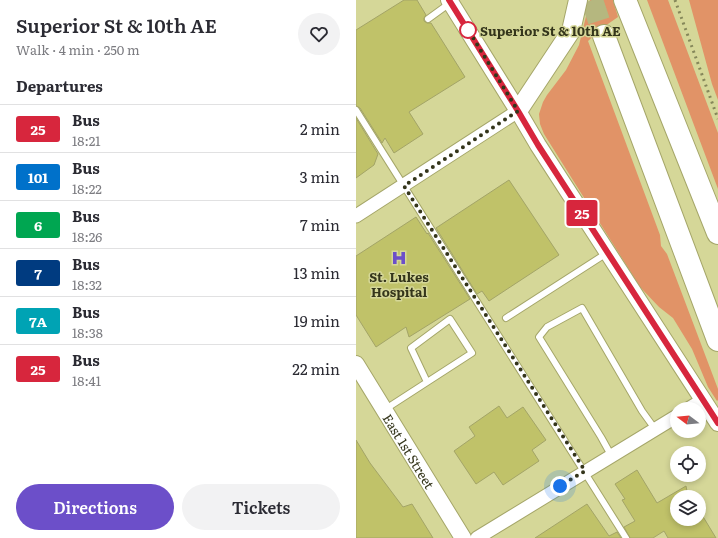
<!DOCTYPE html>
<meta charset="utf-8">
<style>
:root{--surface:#fff;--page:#f2f2f3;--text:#2b2b33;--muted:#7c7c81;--line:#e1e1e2;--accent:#6c4fc9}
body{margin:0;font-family:Literata,serif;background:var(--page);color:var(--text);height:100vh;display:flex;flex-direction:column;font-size:15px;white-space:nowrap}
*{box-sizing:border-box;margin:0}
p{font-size:13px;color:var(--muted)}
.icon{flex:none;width:22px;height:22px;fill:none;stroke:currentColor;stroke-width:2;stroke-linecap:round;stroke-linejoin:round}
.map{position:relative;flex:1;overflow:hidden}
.side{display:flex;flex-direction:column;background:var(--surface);width:356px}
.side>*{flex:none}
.badge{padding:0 8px;border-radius:3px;font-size:14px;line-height:26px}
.needle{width:26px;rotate:286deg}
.tools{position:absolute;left:314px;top:402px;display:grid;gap:8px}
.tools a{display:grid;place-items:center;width:36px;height:36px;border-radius:50%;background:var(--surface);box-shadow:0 2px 6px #0003;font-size:20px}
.you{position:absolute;width:20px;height:20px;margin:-10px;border:3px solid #fff;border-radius:50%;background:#1a73e8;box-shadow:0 0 0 6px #1a73e833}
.map>.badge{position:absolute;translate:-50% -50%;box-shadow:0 0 0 2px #fff}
h2{padding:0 16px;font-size:15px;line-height:36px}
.round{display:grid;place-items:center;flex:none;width:42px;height:42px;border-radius:21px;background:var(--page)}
.overview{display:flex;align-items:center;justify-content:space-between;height:68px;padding:0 16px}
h1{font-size:19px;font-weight:600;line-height:30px}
.primary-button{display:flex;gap:8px;margin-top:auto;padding:8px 16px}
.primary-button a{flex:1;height:46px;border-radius:24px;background:var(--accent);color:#fff;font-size:16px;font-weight:600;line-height:46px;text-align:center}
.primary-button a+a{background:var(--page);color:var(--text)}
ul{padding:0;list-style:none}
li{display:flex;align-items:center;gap:12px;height:48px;padding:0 16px;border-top:1px solid var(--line)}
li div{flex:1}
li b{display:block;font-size:15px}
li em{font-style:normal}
li .badge{min-width:44px;font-weight:700;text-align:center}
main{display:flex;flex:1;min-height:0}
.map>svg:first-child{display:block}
</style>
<main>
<section class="side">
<div class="overview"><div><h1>Superior St &amp; 10th AE</h1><p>Walk · 4 min · 250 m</p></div><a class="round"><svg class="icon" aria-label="heart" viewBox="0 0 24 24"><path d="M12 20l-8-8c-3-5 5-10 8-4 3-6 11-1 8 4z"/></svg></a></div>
<h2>Departures</h2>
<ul>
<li><span class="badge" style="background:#d7263d;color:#fff">25</span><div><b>Bus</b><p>18:21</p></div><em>2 min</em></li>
<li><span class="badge" style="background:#0071ca;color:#fff">101</span><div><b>Bus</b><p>18:22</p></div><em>3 min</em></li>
<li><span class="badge" style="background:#00a651;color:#fff">6</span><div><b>Bus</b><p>18:26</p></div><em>7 min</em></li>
<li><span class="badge" style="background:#003b80;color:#fff">7</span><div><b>Bus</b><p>18:32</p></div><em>13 min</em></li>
<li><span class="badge" style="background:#00a3b4;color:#fff">7A</span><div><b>Bus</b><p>18:38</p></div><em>19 min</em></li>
<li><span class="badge" style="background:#d7263d;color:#fff">25</span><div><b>Bus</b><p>18:41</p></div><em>22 min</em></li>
</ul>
<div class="primary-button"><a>Directions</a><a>Tickets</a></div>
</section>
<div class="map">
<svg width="362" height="538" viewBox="0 0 362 538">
<rect width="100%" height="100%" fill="#d5d798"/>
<path fill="#e19367" d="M234,0H257L262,17L249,26L232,41L304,235L305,246L311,254L362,389V400L361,401L352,387L336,349L317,318L303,307L284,287L188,134L184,124L183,114L187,102L191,95L210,70L223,45Z
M291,0H312L362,133V189Z
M333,0H362V100L356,84Z"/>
<path fill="#c0c269" stroke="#a3a467" d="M48,0H61L70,15L68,18V21L71,23H75L109,77L53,112L67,134L38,153L29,138L26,143L4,108L0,106V30Z
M0,118L22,154L18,165L0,178Z
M153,180L203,255L133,301L126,291L121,294L80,228Z
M60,217L71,234L72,233L114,299L53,337L50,327L20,347L0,315V256Z
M143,406L151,418L167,407L190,440L176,450L183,461L147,485L138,472L120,484L98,451L119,436L113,427Z
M0,440L14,463L47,507L56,504L77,538H0Z
M281,470L301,503L330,486L331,491L335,497H321V519H343V510L360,538H312L308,531L297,538H274L268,527L279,521L266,500L269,499L259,484Z
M231,504L253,536L261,532L265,538H179Z"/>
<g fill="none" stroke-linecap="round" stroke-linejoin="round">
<path stroke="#b5b77f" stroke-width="22" stroke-dasharray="22 11" stroke-linecap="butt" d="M236,0L248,36"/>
<g stroke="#a5a669" stroke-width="8">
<path id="service" d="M72,19L94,3
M0,110L270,538
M150,318L251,253
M28,410L116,353L94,319L55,348L71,382
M255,455L245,437L183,337L191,327L226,308L286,411L299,429"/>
</g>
<g stroke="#a5a669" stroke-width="15">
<path id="minor" d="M0,216L162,111
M332,409L347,400
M121,538L321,416"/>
</g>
<g stroke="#a5a669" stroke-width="18">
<g id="tertiary">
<path d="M93,0L162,111L182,145L362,423"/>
<path id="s1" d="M0,364L107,538"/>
</g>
</g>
<g stroke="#a5a669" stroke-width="20">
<path id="secondary" d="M162,111L215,31L222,0"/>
</g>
<g stroke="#a5a669" stroke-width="24">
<path id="motorway" d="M269,0L362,233
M248,36L362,340"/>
</g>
<use href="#service" stroke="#fff" stroke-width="6"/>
<use href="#minor" stroke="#fff" stroke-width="13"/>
<use href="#tertiary" stroke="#fff" stroke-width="16"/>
<use href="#secondary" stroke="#fff" stroke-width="18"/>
<use href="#motorway" stroke="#fff" stroke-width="22"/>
<path stroke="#85875a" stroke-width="3" stroke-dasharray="2 4" stroke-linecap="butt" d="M319,0L362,119"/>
</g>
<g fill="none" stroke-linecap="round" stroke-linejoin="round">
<g stroke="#fff" stroke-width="9">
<path id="line" d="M93,0L162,111L182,145L362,423"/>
</g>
<use href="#line" stroke="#d7263d" stroke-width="6"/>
<path stroke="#34351b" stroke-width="4" stroke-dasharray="0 7.2" d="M112,30L111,28L162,111L48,186L229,471L204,486"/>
</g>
<defs>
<g id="hospital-bare" transform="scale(1.2)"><path d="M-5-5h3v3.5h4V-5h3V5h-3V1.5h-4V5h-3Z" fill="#6c4fc9" stroke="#d5d798" stroke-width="2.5" paint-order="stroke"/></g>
</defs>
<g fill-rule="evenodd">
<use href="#hospital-bare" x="43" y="258"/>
</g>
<circle fill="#fff" stroke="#d7263d" stroke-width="2" cx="112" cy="30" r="8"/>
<g text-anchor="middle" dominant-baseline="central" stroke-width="3" stroke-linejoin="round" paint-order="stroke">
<g font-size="13" font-weight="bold" fill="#34351b" stroke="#d5d798" text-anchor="start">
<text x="124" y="30">Superior St &amp; 10th AE</text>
</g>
<g font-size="13" font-weight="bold" fill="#34351b" stroke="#d5d798">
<text x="43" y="276">St. Lukes<tspan x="43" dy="15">Hospital</tspan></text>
</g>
<g font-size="13" fill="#34351b" stroke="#d5d798">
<text stroke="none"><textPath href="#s1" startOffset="102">East 1st Street</textPath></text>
</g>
</g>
</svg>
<div class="tools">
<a><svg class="needle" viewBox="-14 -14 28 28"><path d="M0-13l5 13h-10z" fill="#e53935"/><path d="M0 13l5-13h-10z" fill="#7c7c81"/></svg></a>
<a><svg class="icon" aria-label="locate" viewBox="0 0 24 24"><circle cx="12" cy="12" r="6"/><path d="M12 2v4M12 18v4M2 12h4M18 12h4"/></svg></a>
<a><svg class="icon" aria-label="layers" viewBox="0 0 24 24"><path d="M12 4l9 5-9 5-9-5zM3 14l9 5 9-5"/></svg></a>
</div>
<div class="you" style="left:204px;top:486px"></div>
<b class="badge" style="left:226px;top:213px;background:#d7263d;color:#fff">25</b>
</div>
</main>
